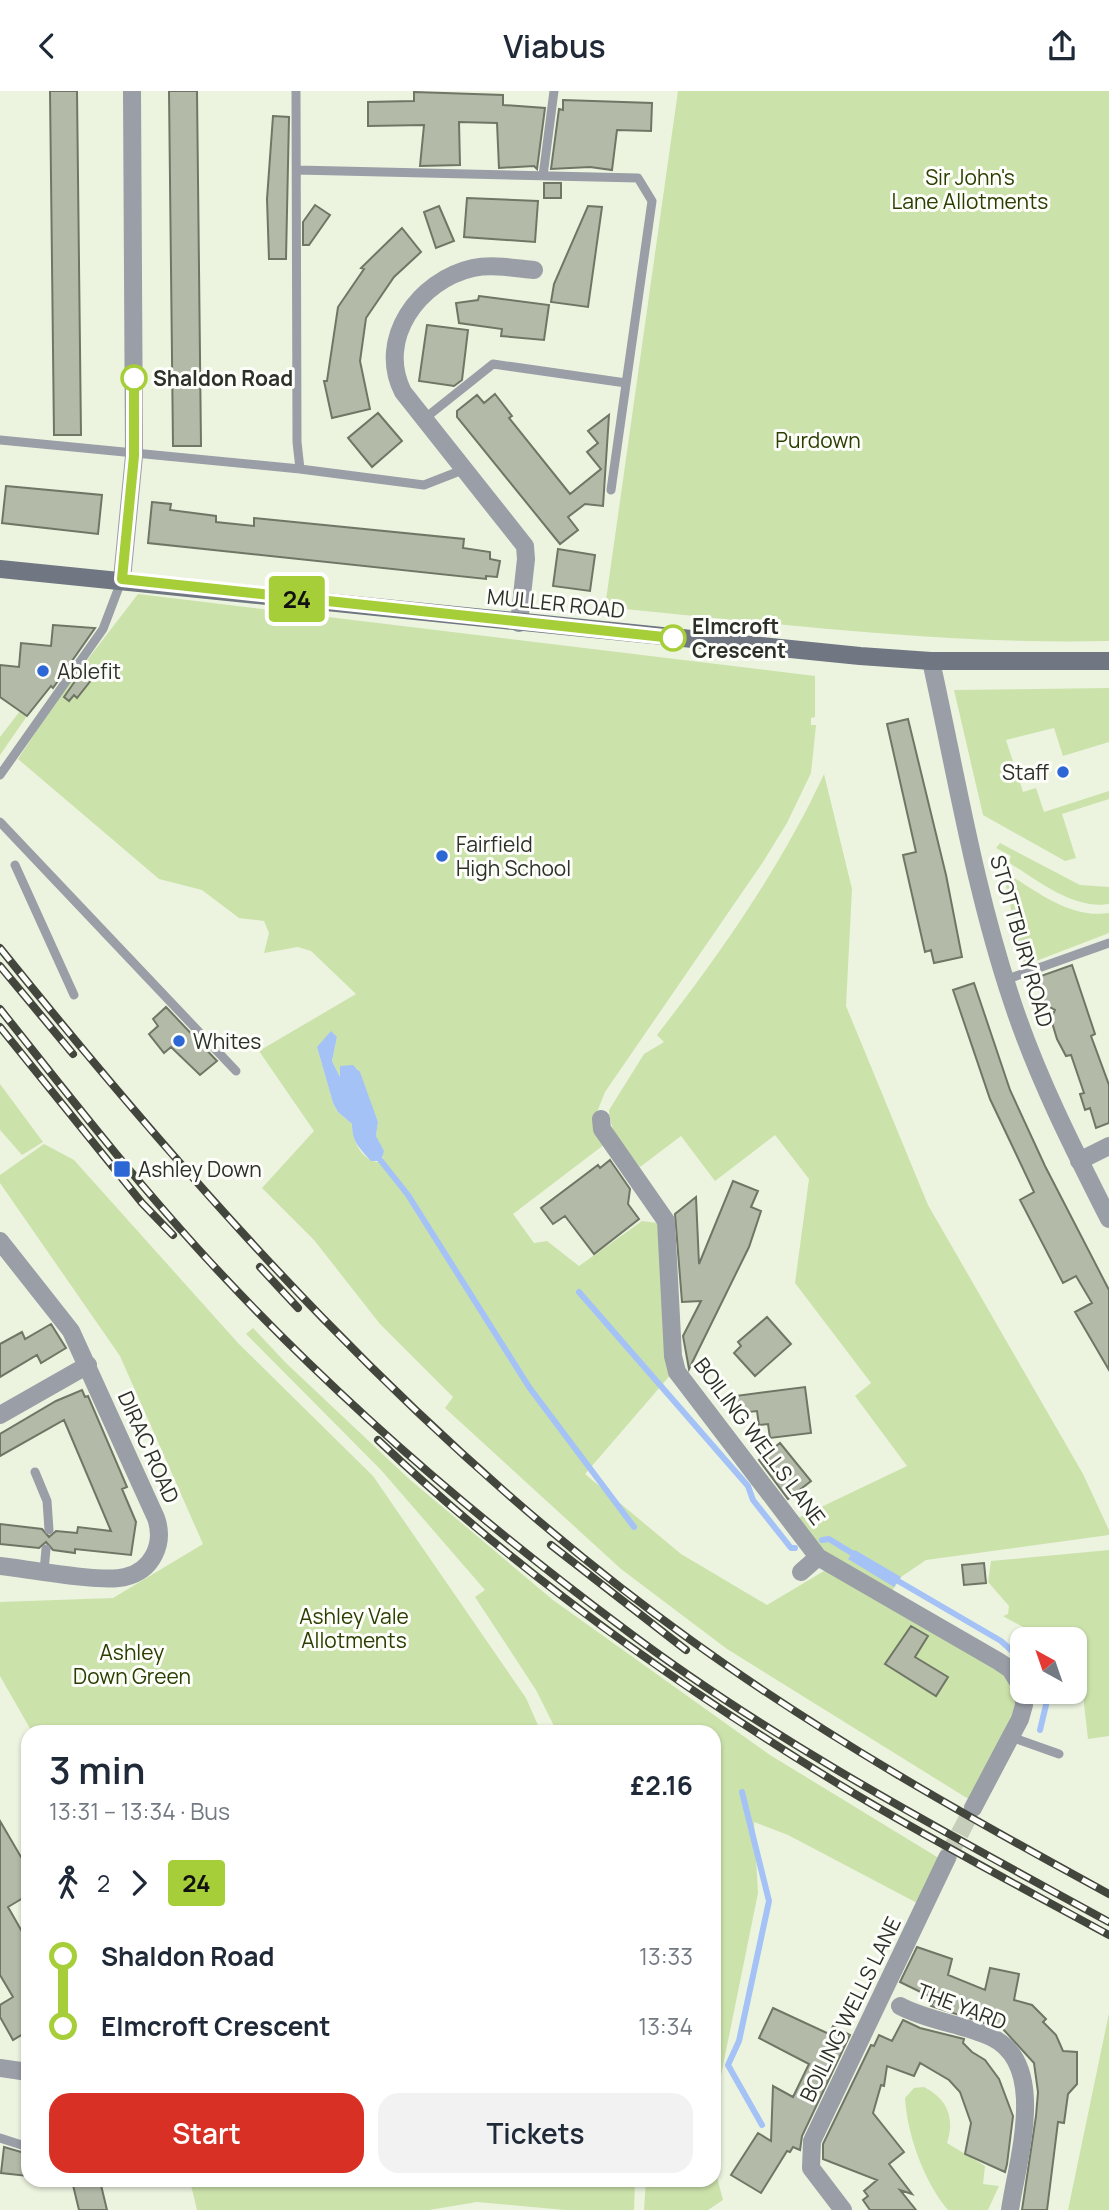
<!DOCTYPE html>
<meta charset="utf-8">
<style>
:root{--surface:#fff;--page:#f2f2f3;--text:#1f2937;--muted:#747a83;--accent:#d93025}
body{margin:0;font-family:Manrope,sans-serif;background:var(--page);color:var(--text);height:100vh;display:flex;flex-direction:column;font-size:26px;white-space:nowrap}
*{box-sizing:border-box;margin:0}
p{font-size:23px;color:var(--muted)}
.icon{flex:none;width:38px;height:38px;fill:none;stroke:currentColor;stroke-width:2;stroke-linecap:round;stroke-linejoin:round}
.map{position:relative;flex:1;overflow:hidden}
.drawer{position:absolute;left:21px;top:1634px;width:700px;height:462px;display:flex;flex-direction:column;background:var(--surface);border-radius:21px;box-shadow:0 2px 5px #0004}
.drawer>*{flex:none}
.badge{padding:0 14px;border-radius:5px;font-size:24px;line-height:46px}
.needle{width:46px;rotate:320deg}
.fabs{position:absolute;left:1010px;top:1536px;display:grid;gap:14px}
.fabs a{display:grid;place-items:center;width:77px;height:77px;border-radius:14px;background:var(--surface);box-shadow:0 2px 5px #0004;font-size:35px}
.map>.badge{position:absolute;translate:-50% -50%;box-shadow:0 0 0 4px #fff}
.legs{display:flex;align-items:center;gap:10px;height:77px;padding:0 28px;font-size:23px}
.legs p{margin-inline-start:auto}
.head{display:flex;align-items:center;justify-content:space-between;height:119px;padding:0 28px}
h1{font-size:38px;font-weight:600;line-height:52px}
.button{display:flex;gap:14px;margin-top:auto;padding:14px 28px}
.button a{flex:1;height:80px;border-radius:21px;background:var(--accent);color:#fff;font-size:28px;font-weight:600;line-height:80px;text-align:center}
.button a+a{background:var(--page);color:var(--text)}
ul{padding:0 28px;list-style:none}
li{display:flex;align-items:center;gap:24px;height:70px;font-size:26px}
li i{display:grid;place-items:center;width:10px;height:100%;margin:0 9px;background:currentColor}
li i::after{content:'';width:18px;height:18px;margin:-9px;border:5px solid;border-radius:50%;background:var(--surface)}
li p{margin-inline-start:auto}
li:first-child i{background:linear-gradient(#0000 50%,currentColor 0)}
li:last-child i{background:linear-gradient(currentColor 50%,#0000 0)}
header{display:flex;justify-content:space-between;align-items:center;height:91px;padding:0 28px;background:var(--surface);font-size:32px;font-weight:600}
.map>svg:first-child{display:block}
</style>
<header><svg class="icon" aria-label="back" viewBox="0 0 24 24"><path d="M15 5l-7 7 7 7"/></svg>Viabus<svg class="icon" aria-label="share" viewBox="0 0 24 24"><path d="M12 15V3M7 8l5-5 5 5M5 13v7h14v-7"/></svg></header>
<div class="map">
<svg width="1109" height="2119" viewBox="0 0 1109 2119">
<rect width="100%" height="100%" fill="#ecf4e0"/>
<path fill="#cce2ab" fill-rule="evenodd" d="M678,0H1109V550C941,554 772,532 605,516Z
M138,503L815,585V626L811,627V634H816L811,682L787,732L763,771L605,1001L595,1026L605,1053L513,1123L534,1152L547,1150L579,1175L642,1130L658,1132L673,1281L585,1383L681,1463L767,1514L824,1480L833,1481L1002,1582L1012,1594L1015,1617L970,1709L727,1558L621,1478L445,1317L453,1306L380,1233L314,1149L262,1097L314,1040L259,960L356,903L311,860L298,856L264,862L269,842L264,830L239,827L202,799L159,788L18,668L61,603ZM337,946L332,970L340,986V978L357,977L378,1031L376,1045L383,1068L377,1071C361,1068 352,1049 352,1033L338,1021L333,1012L317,956Z
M1109,597V651L1063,665L1054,637L1006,649L1023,701L1036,697L1044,721L1109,700V708L1062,723L1076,767L1065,770L983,724L954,599Z
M20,620L27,625L0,664V646Z
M824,683L852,798L846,915L928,1114L1083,1383L1109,1439V1444L926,1469L901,1486L891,1502L822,1462L796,1428L907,1375L855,1305L871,1292L795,1192L809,1088L775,1044L715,1090L681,1045L640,1076C627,1058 609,1042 609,1019L644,963L664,951L657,944C720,863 781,776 824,683Z
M1000,752L1080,794L1109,796V813C1073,819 1037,789 1008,771L1011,765L996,757Z
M1003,780C1036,799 1069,828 1109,822V842L1023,875Z
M0,993L43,1051L22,1064L0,1039Z
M44,1053L74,1069L238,1252L373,1385L526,1607L541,1641H32L0,1585V1511L113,1507L203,1453L120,1265L0,1092V1084Z
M253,1237L286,1272L408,1387L553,1509L770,1664L942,1769L919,1813L788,1744L754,1731L758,1802L714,2019V1642L557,1641L536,1599L475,1506L485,1499L381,1379L246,1243Z
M1109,1459V1645L1088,1648L1083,1604L1075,1585L1074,1549H1048L1008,1528L1003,1525L1008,1523L1009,1515L988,1491L991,1470Z
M1109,1922V2119H1068Z
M924,1996C948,2008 955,2028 947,2052L985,2075L983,2093L999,2095L988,2119H948C924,2091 907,2043 905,2007L914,1997Z
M714,2075L723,2109L708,2119H644L646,2090H714Z
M190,2090H635L634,2119H565L477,2111L429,2119H197Z"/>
<path fill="#a5c2f7" d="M331,940L337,946L332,970L340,986V975L353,974L360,981L378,1031L376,1045L384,1060L381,1070H371C360,1057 352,1052 352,1033L338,1021L333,1012L317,956Z
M855,1459L901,1486L894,1496L848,1468Z"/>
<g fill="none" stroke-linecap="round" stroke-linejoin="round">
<path stroke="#a5c2f7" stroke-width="6" d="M381,1070L408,1104L529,1296L634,1436
M579,1201L748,1395L753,1409L791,1457H795
M822,1449L829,1448L860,1467
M893,1487L1001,1550L1022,1569
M1040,1639L1046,1614L1044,1601
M742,1701L769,1810L739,1950L728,1974L762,2034"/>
</g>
<path fill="#b3bba8" stroke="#6f7665" stroke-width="2" d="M50,0H77L81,344H54Z
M169,0H197L201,355H173Z
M414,1L503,4V14L545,17L537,78L534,75L499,77L497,32L459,31L460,74L420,75L424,34L368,35V11L414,10Z
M563,9L652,12L651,40L617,39L612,79L590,76L551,78L559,18L563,19Z
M273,25L289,26L286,168H269L267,108Z
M544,92H561V107H544Z
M467,107L538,110L535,151L464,146Z
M315,114L330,124L309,154H303V131Z
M439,115L454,150L436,157L424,121Z
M588,115L602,116L588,216L551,211L554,193Z
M402,137L421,161L394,186L366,227L360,270L370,318L332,327L324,290H327L338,216L364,178L361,177Z
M479,205L549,214L544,249L501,245L502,238L459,232L456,212L478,209Z
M427,234L468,239L462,289L454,295L419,290Z
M495,303L512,325L509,327L570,403L601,378L587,361L598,352L588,340L609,324L603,415L585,413L568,426L578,439L560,453L457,326V320L477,304L484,312Z
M378,322L402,350L372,376L348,347Z
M6,395L102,404L98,443L2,432Z
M152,411L171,413L170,419L216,425V431L254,435V427L464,448L463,457L490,461V468L500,470L497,486L486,485V488L148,452Z
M558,458L595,464L590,500L553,495Z
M53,534L95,537L53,597L51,595L27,625L0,606V574L19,576L21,552L51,555Z
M87,573L94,580L89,586L92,588L77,607L74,604L69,610L64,606Z
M908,628L946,784L962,866L934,872L931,859L925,861L903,764L916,761L887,633Z
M1072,874L1095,943L1091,945L1109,994V1032L1096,1037L1090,1017L1085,1019L1080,1003L1084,1002L1071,964L1066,965L1057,948L1051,928L1055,919L1046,914L1041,900L1037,897L1040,891L1038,886Z
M974,892L1010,999L1045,1075L1109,1199V1279L1075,1221L1092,1212L1076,1185L1063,1192L1020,1109L1034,1101L990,1008L953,899Z
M166,916L217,970L200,984L171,956L164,962L149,943L158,935L153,928Z
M610,1069L630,1098L628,1113L639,1128L594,1163L565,1125L553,1133L541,1117L598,1074L600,1077Z
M733,1090L758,1100L751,1116L761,1120L749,1156L689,1278L683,1245L701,1210L682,1211L675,1123L696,1106L699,1173Z
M767,1226L791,1253L755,1285L734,1262L741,1255L738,1251Z
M51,1233L66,1257L41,1272L37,1264L0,1286V1253L22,1241L25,1248Z
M805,1296L811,1342L770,1347L768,1333L759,1334L757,1320L731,1323L728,1306Z
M82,1299L85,1306L88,1305L127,1396L122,1398L136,1431L131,1464L75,1458V1462L53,1459L46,1451L39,1457L0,1453V1433L42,1438L49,1446L56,1440L77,1442L78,1436L111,1440L64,1329L0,1365V1343L56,1310Z
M780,1352L811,1390L788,1408L759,1369Z
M984,1472L986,1492L964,1494L962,1474Z
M911,1535L928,1545L915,1566L948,1586L936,1605L885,1573Z
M0,1730L21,1766L28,1762V1804L8,1816L28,1851V1940L13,1949L0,1926V1914L13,1906L0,1884Z
M917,1856L952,1868L948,1884L985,1899L990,1877L1019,1883L1014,1909L1032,1914L1046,1928L1043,1931L1056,1944L1063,1960L1077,1961V1993L1068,2003L1064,2032L1058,2031L1047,2119H1022L1036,2025L1038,2001L1034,1972L1003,1938L931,1915L935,1908L900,1891Z
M773,1917L829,1943L833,1935L850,1944L802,2045L800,2059L793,2056L790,2061L787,2060L761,2102L731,2084L758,2042L771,2050L773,1995L793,2006L809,1973L759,1947Z
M903,1929L920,1937L964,1948L963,1952L972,1961L985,1969L999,1988L1013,2025L1007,2073L1005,2081L965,2063L971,2032L960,2001L949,1989L920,1972L914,1985L887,1975L884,1995L881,1994L873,2022L904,2061L889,2073L912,2103L900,2099L916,2119H870L863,2109L868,2105L864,2100L877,2089L823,2068V2053L871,1954L874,1955L879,1944L892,1950Z
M4,2056L28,2063V2085L1,2082Z
M72,2090H100L107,2119H79Z"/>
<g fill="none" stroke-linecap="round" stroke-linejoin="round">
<path stroke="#c6cdbb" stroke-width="18" stroke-dasharray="18 9" stroke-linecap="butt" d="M947,1767L973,1717"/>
<path stroke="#9a9ea6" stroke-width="9" d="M296,0L297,351L300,378
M297,79L638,87L652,110L611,399
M543,85L554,0
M424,328L493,273L626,292
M0,349L300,378L424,394L465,378
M0,684L103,538L122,488
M0,731L236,980
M15,774L74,904
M1005,889L1109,852
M35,1381L47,1410L49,1439
M44,1480L46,1458
M1011,1646L1059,1663
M0,2047L28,2056"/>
<path stroke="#9a9ea6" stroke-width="18" d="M122,488L134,365L132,0
M519,532L526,468L525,455L403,301C376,248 419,189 473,177C492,173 514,177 534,179
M931,570C956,683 975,800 1012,910C1037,986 1073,1057 1109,1128
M601,1028L602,1038L666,1130L673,1265L677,1281L818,1466L998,1570L1010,1578L1022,1597
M1079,1070L1109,1055
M0,1150L71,1240L156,1427C165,1453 152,1480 125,1486C102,1492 27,1478 0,1475
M0,1324L88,1274
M801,1481L818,1466
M973,1717L1020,1628L1024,1614L1023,1601
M900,1915C928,1930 962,1933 991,1946C1049,1973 1017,2070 1010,2119
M0,1977L28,1981
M843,2119L811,2077L812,2050L947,1767"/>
<path stroke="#707782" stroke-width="18" d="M0,478L860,565L931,570H1109"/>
<g stroke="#42463c" stroke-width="8">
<path id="rail" d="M0,857C205,1112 425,1358 692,1550C825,1646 966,1725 1109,1803
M0,875L73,963
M0,918C72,1009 144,1101 224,1186C345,1315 481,1431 623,1537C774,1651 943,1740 1109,1831
M0,936L142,1112L173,1144
M260,1176L298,1217
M378,1349C519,1483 679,1596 845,1697C931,1749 1021,1796 1109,1844
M551,1454L686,1559"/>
</g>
<use href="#rail" stroke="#fdfefa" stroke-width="5" stroke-dasharray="16" stroke-linecap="butt"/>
</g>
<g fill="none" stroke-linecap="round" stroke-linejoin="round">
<g stroke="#fff" stroke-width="16">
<path id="line-1" d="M134,287V365L122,488L673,547"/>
</g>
<use href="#line-1" stroke="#a6ce39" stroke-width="10"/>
</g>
<g fill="#fff" stroke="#a6ce39" stroke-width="3.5">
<circle cx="134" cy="287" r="12"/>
<circle cx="673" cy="547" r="12"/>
</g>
<g fill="#2d67d5" stroke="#fdfefa" stroke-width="2.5">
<circle cx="43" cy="580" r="7"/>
<circle cx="1063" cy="681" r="7"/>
<circle cx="442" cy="765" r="7"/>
<circle cx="179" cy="950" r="7"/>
<rect x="113" y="1069" width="18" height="18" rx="3.5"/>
</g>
<g text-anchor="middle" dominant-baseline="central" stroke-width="6" stroke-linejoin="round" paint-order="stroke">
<g font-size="21" fill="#2b3e00" stroke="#fdfefa">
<text x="970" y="86">Sir John's<tspan x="970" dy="24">Lane Allotments</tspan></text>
<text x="818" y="349">Purdown</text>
<text x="354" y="1525">Ashley Vale<tspan x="354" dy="24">Allotments</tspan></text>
<text x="132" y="1561">Ashley<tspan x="132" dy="24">Down Green</tspan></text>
</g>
<g font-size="21" font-weight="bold" fill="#2d3028" stroke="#fdfefa" text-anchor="start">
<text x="153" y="287">Shaldon Road</text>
<text x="692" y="535">Elmcroft<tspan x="692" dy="24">Crescent</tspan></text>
</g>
<g font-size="21" fill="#2d3028" stroke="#fdfefa">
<text transform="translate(556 512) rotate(6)">MULLER ROAD</text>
<text transform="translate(1022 850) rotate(74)">STOTTBURY ROAD</text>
<text transform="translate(760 1350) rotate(53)">BOILING WELLS LANE</text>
<text transform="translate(149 1356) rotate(66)">DIRAC ROAD</text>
<text transform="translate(962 1915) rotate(21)">THE YARD</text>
<text transform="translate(850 1918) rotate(-64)">BOILING WELLS LANE</text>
</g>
<g font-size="21" fill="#2d3028" stroke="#fdfefa" text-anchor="start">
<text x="57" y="580">Ablefit</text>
<text x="1049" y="681" text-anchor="end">Staff</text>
<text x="456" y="753">Fairfield<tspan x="456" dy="24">High School</tspan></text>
<text x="193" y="950">Whites</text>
<text x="138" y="1078">Ashley Down</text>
</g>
</g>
</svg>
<div class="fabs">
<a><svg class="needle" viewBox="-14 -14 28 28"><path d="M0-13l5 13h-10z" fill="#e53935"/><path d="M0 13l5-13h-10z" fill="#747a83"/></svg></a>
</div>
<b class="badge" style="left:297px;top:508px;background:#a6ce39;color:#111">24</b>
<section class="drawer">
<div class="head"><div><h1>3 min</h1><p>13:31 – 13:34 · Bus</p></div><b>£2.16</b></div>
<div class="legs"><svg class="icon" aria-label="walk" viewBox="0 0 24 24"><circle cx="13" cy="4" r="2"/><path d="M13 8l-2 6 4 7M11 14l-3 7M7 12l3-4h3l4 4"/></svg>2<svg class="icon" aria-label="forward" viewBox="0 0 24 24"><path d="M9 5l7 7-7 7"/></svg><b class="badge" style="background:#a6ce39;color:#111">24</b></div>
<ul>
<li><i style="color:#a6ce39"></i><b>Shaldon Road</b><p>13:33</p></li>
<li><i style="color:#a6ce39"></i><b>Elmcroft Crescent</b><p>13:34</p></li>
</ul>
<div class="button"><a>Start</a><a>Tickets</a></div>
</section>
</div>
